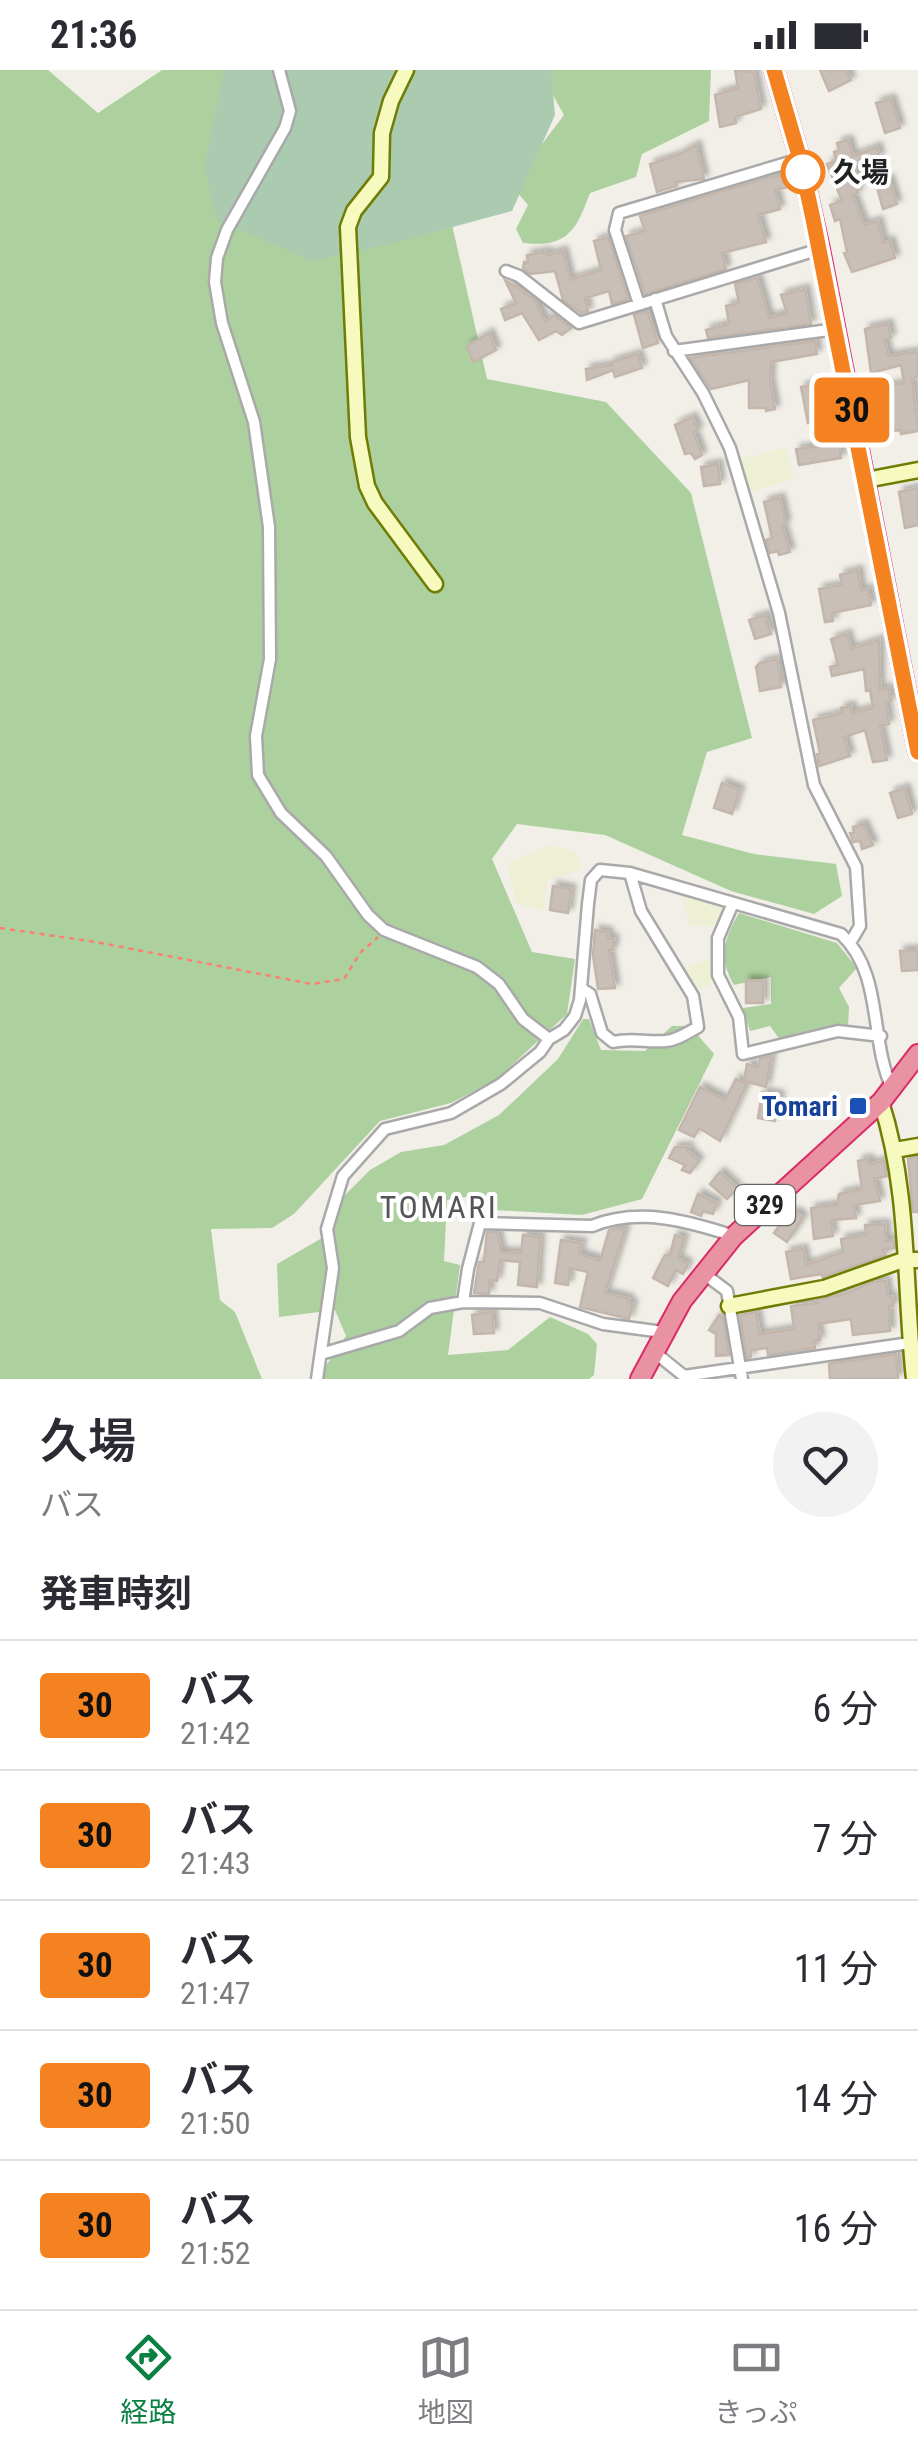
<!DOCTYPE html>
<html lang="ja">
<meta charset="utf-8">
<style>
:root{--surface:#fff;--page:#f2f2f3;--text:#2b2b33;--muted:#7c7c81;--line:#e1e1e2;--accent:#0b8043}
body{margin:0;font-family:"Roboto Condensed","Noto Sans JP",sans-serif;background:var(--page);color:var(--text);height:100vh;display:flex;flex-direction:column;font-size:38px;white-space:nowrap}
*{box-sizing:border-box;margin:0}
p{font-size:32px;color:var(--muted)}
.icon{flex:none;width:55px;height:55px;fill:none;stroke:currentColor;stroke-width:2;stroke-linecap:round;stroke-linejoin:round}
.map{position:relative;height:1309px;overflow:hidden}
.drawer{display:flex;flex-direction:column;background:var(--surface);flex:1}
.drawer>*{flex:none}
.badge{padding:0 20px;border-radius:8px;font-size:35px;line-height:65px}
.map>.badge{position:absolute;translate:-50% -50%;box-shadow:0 0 0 5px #fff}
h2{padding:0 40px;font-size:38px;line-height:90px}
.round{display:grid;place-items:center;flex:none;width:105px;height:105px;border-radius:52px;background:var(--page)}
.head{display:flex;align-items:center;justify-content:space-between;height:170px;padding:0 40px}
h1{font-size:48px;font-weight:600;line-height:75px}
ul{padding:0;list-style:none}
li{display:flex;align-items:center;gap:30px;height:130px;padding:0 40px;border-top:2px solid var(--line)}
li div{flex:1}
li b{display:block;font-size:38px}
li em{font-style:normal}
li .badge{min-width:110px;font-weight:700;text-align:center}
.status{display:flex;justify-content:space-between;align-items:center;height:70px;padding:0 50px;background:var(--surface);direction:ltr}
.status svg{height:28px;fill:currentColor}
.dock{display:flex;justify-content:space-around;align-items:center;height:140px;border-top:2px solid var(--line);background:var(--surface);font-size:28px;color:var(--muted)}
.dock a{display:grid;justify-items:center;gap:5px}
.dock .active{color:var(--accent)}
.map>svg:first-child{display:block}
</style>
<div class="status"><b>21:36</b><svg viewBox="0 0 49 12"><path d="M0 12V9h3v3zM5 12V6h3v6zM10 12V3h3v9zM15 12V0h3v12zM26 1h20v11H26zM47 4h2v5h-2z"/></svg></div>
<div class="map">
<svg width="918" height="1309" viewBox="0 0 918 1309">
<defs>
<filter id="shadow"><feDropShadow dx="4.5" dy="-4.5" stdDeviation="2.5" flood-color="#0004"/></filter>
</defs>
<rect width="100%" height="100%" fill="#f2efe9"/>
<path fill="#eef0d5" d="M786,378L794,409L748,422L739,389Z
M550,775L574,781L583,799L547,811L544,840L516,834L507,793Z
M681,824L727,837L717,856H690Z
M709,889L717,913L693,920L680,897Z"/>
<path fill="#add19e" d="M0,0H48L98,43L162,0H253L449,25L453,159L487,309L606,332L691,423L752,668L707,682L682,765L754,784L836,794L842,826L814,844L731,821L605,765L517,754L492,789L532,882L575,889L567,944L497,1009L451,1033L380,1051L294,1144L272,1158L211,1159L220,1230L235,1242L262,1309H0Z
M545,0H711L709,51L642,84L636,107L590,123C576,161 567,178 523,173L516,159L528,135L511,115L564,45L549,18Z
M739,843L837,873L857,898L839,918L849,937L848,958L828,957L780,970L770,956L750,961L743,938L771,934V907L734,915C718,889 724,868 739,843Z
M583,949H589L601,980L645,981L672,956H690L714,984L642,1129L582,1145L493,1140L479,1125L447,1130L444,1191L460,1195L448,1285L508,1280L550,1247L588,1264L597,1274L594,1305L589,1309H317L346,1266L335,1240L279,1247L277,1194L334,1161L343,1127L370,1100L401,1082L444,1075L499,1045L558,989Z"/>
<path fill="#aacbaf" d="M224,0H551L555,45L512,141L390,174L312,191L217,150L204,97Z"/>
<path fill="#c7bfb8" stroke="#c4b6ab" stroke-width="2.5" filter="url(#shadow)" d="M735,0L754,2L761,39L735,47L736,53L720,57L715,25L738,18Z
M820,0H846L851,10L829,21Z
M891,29L900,58L885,63L876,33Z
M848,70L853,86L877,77L880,87L855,95L858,123L852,124L864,155L878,151L883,173L890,171L895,188L852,202L844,183L847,182L840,149L835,151L830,135L842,131L827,94L836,91L834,82L839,80L837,73Z
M696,75L704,109L676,112L677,116L657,122L650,94L676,86Z
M784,106L787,117L775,120L780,139L758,145L766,172L722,183L726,199L645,224L626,166L645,161L640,146L770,107Z
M889,109L897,134L883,139L876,114Z
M608,167L628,229L612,234L609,221L585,228L588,241L581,243L563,230L555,201L530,204L523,198L524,192L528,193L527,185L546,182L547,185L563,181L570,210L601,200L594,171Z
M757,208L769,248L787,243L781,225L805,219L811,254L708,268L706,260L729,254L726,236L739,233L735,214Z
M505,210L534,229L545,252L554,245L571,258L562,265L556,261L539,270L522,243L505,250L501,239L516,233Z
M647,241L658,273L643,278L634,245Z
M888,254L891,268L885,269L888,286L918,282V306L912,309L918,361L901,364L900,360L894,361L890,333L887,334L884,317L904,313L901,295L871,303L865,259Z
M489,263L496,280L473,292L467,276Z
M815,271L817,284L771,292L770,311L775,339L766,341V338H749V310L711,319L690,288Z
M638,284L642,298L615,307L613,300L587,310L586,299L612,295L611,292Z
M825,312L833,350L808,353L801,317Z
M692,347L698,360L693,362L702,385L695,389L691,383L685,384L675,355Z
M840,374L841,388L799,395L796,379Z
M718,394L720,414L704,416L701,397Z
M918,418V455L905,458L899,422Z
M780,428L786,454L782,455L790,482L779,485L778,481L770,483L766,470L772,468L764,432Z
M858,500L861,521L868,519L871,535L832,543L833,551L825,552L819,519L842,515L840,505Z
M765,545L771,564L755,569L749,550Z
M847,564L851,579L879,570L880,620L888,618L891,631L886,632L889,654L880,656L887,690L873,692L865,660L844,667L850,686L819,696L817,684L820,683L813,650L831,646L842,642L841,638L851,636L852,643L873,638L870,620L866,621L864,599L832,606L830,597L838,595L831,569Z
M777,589L781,617L760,621L756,597L760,593Z
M722,713L740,720L732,744L714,738Z
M905,718L912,744L898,748L890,723Z
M863,754L873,775L862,779L860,771L853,772L850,763L854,762L853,757Z
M553,816L571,819L568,843L550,840Z
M595,860L608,862V868L614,869L613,880H609L615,918L598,919L593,885Z
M918,880V900L902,901L900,881Z
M746,910L763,911V933H746Z
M771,986L766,1017L744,1011L747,994L758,997L760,989Z
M736,1009L747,1014L720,1071L699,1058L694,1067L679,1060L700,1017L725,1030Z
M762,1022L780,1026L775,1051L758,1048Z
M675,1077H689L687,1080L699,1091L690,1103L682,1100L685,1095L669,1088Z
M918,1087V1142H913L908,1089Z
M868,1089L870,1094L884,1091L887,1106L874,1109L880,1131L854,1135L856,1148L831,1150L833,1166L814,1169L811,1138L837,1135L839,1124L862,1119L858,1091Z
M720,1102L737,1118L727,1129L710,1114Z
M698,1124L717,1133L713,1144L703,1141L701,1146L691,1142Z
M796,1142L803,1148L787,1172L774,1163L787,1145Z
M885,1154L886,1171L894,1170L895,1178L883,1179L886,1185L823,1207L821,1204L791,1209L786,1182L803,1179L806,1195L843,1182L841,1169L866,1165L865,1155Z
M618,1158L625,1160L605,1223L629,1229L628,1232L633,1234L629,1249L580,1237L588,1202L570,1198L568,1215L555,1213L561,1170L582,1173L579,1184L600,1191L609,1160Z
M487,1162H497L501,1182L521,1183L523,1165L540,1167L537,1217L518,1215L520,1192L500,1190L497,1211L490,1210L489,1224L474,1223L479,1192H484Z
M675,1165L684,1168L678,1189L688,1194L683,1204L676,1200L668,1216L653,1208L665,1185H670Z
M886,1211L888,1227H892L893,1236H889L890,1261L853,1265L851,1249L818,1254L820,1270L814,1271L815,1278L768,1285L767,1278L751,1280V1287L747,1288L740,1245L756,1242L760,1264L794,1259L791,1236L818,1233L817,1230L848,1223L871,1212Z
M492,1241L494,1263L474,1264L472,1245Z
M719,1245L723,1248L729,1285L716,1286V1264L709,1260Z
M896,1284L898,1308L830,1309L829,1294Z"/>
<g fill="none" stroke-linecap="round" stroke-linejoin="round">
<g stroke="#a9a9a9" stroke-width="15">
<path id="street" d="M279,0L290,41L285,58L227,160L217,188L215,212L222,253L254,352L269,457L270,589L256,666L258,705L281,743L326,786L368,845L384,860L477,897L499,914L523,949L549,969
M506,201L519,206L579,253L820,179
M655,229L666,266L703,323L730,378L779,543L814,715L856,797L860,856L850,873
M639,234L615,160L619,143L800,89
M674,281L836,259
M733,833L718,868V905L739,947L743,984L838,961L881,966
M582,919L590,924L602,963L613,972C632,967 647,973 666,971C677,970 687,963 698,957L693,926L641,841L630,803
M703,1203L727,1221L742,1309
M463,1232L468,1199L480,1153L592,1156C639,1137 688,1151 734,1166
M653,1281L684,1306L910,1273
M321,1284L399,1261L430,1238L463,1232L540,1233L603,1254L663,1262
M317,1309L333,1198L327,1159L343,1106L385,1059L451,1043L501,1014L540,982L549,969L564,960L575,946L580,930L588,834L591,810L600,800L630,803L841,864C884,904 869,970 892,1018"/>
</g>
<g stroke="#707d05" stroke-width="19">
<path id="secondary" d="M406,0L391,31L382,63L381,107L354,141L348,157L358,367L367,416L375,433L435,514
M866,410L918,400
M881,1032C910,1122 904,1216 914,1309
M895,1080L918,1076
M729,1236L824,1218L903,1190H918"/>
</g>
<g stroke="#dc2a67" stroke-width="22">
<path id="highway" d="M774,0L800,89L820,179L918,682
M640,1309L682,1231L734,1166L881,1032L918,984"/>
</g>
<path stroke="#fa8072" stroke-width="2.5" stroke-dasharray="5 5" stroke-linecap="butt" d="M0,858L96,872L312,914L344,909L360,883L378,867"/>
<use href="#street" stroke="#fff" stroke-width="10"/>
<use href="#secondary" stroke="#f7fabf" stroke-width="14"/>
<use href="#highway" stroke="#e892a2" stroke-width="18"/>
</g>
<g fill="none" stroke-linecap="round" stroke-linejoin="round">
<g stroke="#fff" stroke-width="22">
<path id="line" d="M774,0L800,89L813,149L918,682"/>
</g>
<use href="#line" stroke="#f58220" stroke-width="15"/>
</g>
<circle fill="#fff" stroke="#f58220" stroke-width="5" cx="803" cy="102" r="20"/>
<rect fill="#1a4fb4" stroke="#fff" stroke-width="4" x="848" y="1026" width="20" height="20" rx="5"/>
<g text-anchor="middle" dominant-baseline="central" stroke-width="8" stroke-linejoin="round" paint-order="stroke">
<rect fill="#fff" stroke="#646464" stroke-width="2.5" x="735" y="1115" width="60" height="40" rx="8"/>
<g font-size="25" font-weight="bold" fill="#222">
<text x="765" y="1135">329</text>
</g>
<g font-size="28" font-weight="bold" fill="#222" stroke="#fff" text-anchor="start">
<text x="833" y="102">久場</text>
</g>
<g font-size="28" font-weight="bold" fill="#164399" stroke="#fff" text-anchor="end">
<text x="838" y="1036">Tomari</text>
</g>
<g font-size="32" letter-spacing="2.5" fill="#555" stroke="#fff">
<text x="439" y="1137">TOMARI</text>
</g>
</g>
</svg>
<b class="badge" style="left:852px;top:340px;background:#f58220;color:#111">30</b>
</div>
<section class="drawer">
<div class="head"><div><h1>久場</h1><p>バス</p></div><a class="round"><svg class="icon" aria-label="heart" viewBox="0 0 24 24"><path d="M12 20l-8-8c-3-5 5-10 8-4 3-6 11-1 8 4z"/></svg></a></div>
<h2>発車時刻</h2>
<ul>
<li><span class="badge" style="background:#f58220;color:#111">30</span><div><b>バス</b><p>21:42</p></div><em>6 分</em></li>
<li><span class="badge" style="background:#f58220;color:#111">30</span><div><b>バス</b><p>21:43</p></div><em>7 分</em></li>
<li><span class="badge" style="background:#f58220;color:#111">30</span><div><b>バス</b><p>21:47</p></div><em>11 分</em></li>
<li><span class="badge" style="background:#f58220;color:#111">30</span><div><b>バス</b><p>21:50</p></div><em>14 分</em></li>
<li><span class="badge" style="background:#f58220;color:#111">30</span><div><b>バス</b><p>21:52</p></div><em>16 分</em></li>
</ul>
</section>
<nav class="dock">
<a class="active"><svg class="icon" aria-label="directions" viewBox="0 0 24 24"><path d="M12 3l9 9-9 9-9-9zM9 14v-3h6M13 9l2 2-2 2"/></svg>経路</a>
<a><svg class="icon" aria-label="map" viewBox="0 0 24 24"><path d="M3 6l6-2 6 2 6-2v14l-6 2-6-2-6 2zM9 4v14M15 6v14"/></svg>地図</a>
<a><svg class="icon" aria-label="tickets" viewBox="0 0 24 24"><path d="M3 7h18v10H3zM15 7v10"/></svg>きっぷ</a>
</nav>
